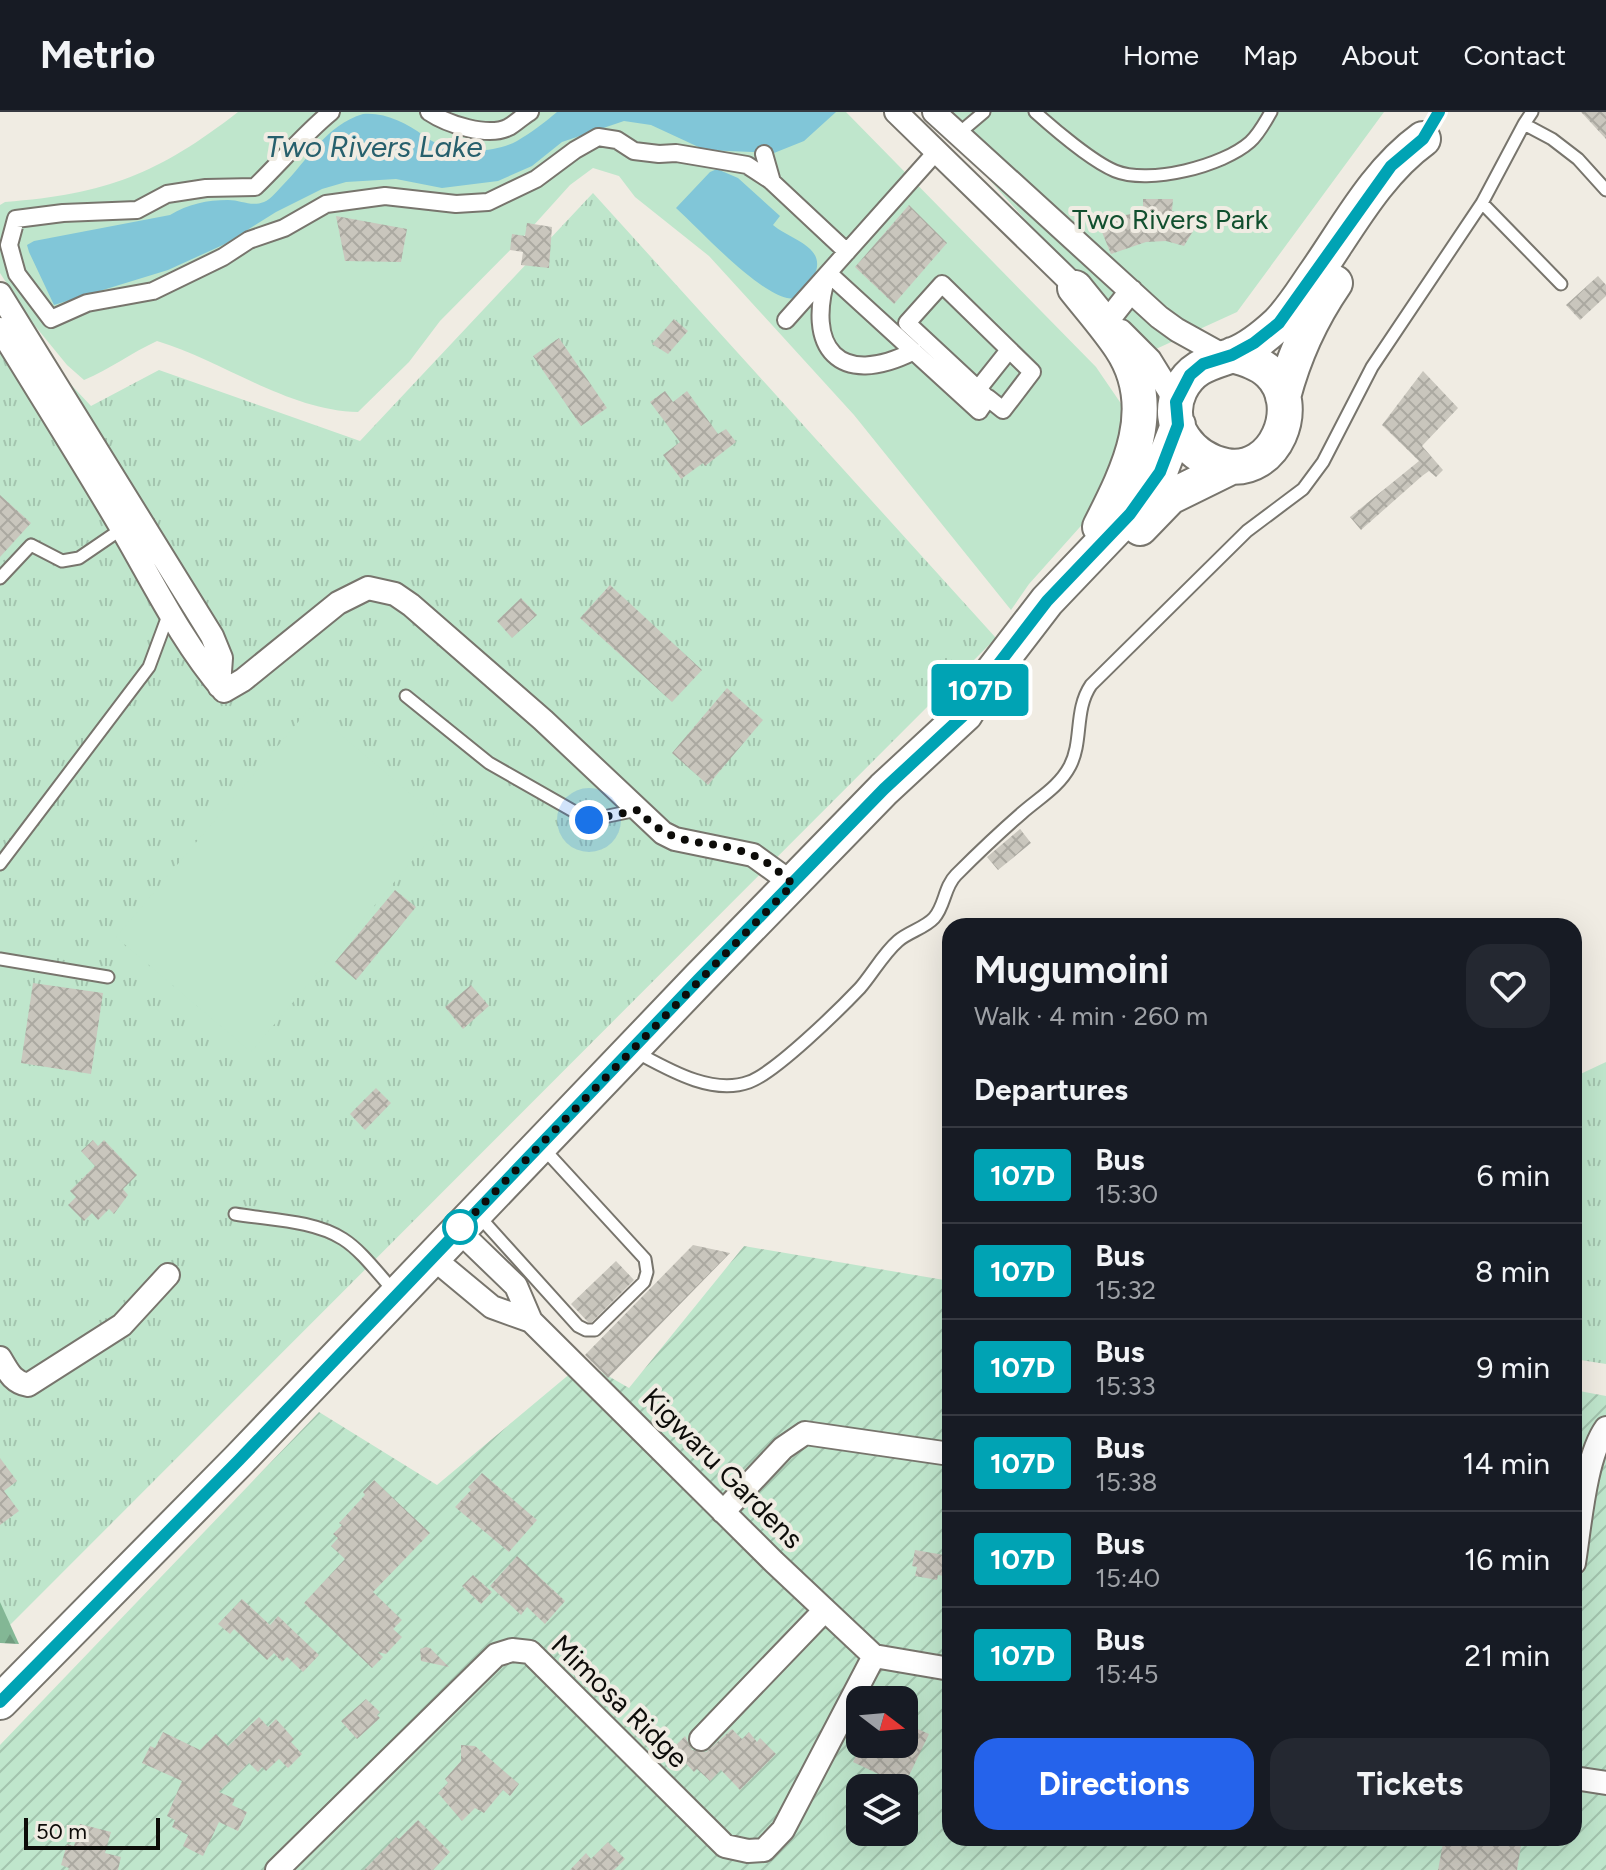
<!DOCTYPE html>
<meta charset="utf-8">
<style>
:root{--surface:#171b24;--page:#242831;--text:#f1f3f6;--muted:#9ea1a6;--line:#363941;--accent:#2563eb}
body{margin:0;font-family:Figtree,sans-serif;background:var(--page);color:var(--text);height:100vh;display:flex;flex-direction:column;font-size:30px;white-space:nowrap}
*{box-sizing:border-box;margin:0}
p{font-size:26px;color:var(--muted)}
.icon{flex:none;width:44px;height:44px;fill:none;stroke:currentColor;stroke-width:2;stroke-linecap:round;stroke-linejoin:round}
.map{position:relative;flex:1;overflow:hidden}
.details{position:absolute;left:942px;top:806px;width:640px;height:928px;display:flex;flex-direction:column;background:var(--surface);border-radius:24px;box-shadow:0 8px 32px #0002}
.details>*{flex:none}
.badge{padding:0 16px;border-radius:6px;font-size:28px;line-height:52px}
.needle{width:52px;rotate:106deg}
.buttons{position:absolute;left:846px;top:1574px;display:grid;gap:16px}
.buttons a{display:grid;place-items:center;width:72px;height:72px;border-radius:16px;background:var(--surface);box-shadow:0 8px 32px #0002;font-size:40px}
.scale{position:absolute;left:24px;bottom:20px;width:136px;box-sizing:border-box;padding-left:8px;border:4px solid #0d0c09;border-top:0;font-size:22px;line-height:28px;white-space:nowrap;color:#0d0c09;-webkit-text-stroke:6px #f0ece3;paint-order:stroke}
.you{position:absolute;width:40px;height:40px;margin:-20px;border:6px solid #fff;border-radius:50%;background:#1a73e8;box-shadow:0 0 0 12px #1a73e833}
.map>.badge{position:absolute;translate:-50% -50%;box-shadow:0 0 0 4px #fff}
h2{padding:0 32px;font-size:30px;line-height:72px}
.round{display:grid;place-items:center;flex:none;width:84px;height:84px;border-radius:24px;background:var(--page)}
.headline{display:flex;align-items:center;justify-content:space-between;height:136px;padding:0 32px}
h1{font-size:38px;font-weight:700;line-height:60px}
.primary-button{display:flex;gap:16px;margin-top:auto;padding:16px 32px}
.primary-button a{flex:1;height:92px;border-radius:24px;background:var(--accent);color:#fff;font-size:32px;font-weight:700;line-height:92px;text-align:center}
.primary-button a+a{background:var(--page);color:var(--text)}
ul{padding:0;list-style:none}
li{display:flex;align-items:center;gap:24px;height:96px;padding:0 32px;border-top:2px solid var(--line)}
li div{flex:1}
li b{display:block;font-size:30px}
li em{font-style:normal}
li .badge{min-width:88px;font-weight:700;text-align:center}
header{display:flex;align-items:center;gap:48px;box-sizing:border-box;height:112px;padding:0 40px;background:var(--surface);border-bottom:2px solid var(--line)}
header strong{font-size:38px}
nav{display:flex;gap:44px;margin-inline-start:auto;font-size:28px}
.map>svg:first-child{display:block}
</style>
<header>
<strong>Metrio</strong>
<nav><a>Home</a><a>Map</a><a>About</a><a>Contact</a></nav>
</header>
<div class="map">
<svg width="1606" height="1758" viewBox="0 0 1606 1758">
<defs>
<pattern id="grass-tufts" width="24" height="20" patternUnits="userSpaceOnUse" patternTransform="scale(2)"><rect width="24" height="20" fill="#bfe6cc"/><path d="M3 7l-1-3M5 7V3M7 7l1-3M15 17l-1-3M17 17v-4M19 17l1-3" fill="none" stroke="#a3c4ae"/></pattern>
<pattern id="forest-firs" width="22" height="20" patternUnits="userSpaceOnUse" patternTransform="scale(2)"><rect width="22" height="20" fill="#83b795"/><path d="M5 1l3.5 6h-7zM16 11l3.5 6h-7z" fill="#709c7f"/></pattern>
<pattern id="garden-furrows" width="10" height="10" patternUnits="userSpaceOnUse" patternTransform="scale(2)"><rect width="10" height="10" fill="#bfe6cc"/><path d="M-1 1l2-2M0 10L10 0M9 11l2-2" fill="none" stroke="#a3c4ae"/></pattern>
<pattern id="building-cross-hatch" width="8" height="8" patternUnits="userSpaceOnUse" patternTransform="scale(2)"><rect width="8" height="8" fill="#c9c6bd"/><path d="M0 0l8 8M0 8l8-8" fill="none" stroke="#aba9a1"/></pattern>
</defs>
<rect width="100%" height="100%" fill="#f0ece3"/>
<path fill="url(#grass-tufts)" d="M593,81L996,526L0,1523V197L91,294L159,258L360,329Z
M1606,950V1252L1574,1247V965Z"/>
<path fill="url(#forest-firs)" d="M0,1490L19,1532L0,1531Z"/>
<path fill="#bfe6cc" d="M238,0H846L1096,255L1124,296L1125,332L1096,397L1029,472L1011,498L854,303L709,144L635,85L619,64L593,56L570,73L524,124L440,209L409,250L358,300C289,299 221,248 157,229C131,241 110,257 84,268L67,253L31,209L0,161V93L5,90C107,82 158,62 238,0Z
M929,0H1384L1237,200L1145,242Z
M310,596L444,711L251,940L116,825Z"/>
<path fill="url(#garden-furrows)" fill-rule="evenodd" d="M744,1134L950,1169V1726H1574V1278L1606,1284V1758H0V1633L319,1300L437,1373L584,1250L629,1276ZM860,1588H904V1632H860ZM860,1676H904V1720H860Z"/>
<path fill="#81c6d8" d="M557,0H836L804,29L774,41L705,38L651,13L624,9L562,30L532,54L498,69L442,76L396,67L346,70L322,77L276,100L225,132L168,158L54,193L29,140L27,133L34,129L170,103C188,92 207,88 228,88C241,88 251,95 264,90C271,87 277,79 282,74C308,48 326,13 363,2C385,0 407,11 424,24C448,42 491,43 517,29C531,21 545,10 557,0Z
M717,57L738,66L780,104L773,113C793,130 837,136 807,175C802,182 796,188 787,186C756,179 701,119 676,96L710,60Z"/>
<path fill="url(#building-cross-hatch)" d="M1581,0H1606V27Z
M1143,87H1173L1172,99L1201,106L1184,134L1166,129L1146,130L1111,142L1099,113L1120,104L1143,100Z
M909,93L947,131L894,192L855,155Z
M336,104L407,117L401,150L345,149Z
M527,111L552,115L549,156L521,153L523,140L510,138L512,122L525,124Z
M1598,164L1606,173V184L1580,208L1566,193Z
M674,207L688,219L668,242L652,232Z
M559,226L607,296L581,314L533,244Z
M1423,259L1458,296L1422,334L1443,358L1436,365L1429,359L1422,364L1361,418L1350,405L1419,349L1382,313Z
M665,279L673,290L687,279L718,322L726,317L736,330L705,354L703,351L681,367L663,343L680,330L650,290Z
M0,383L31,411L0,445Z
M610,473L702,558L672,590L580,506Z
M521,486L537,503L512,526L497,509Z
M727,576L763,608L708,673L672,641Z
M1020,717L1031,731L998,758L987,745Z
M395,778L416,795L356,868L335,850Z
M33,871L103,881L91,962L21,951Z
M471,873L489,894L463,917L445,895Z
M376,976L391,991L365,1018L350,1002Z
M93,1028L98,1034L104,1028L137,1063L123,1077L128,1083L114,1102L109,1097L98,1108L92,1101L84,1109L68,1093L76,1085L70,1079L95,1054L81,1039Z
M693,1133L730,1141L608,1266L585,1243Z
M616,1149L634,1168L592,1210H588L571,1192Z
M0,1346L17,1369L4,1379L19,1399L0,1413Z
M482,1361L537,1408L509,1440L455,1395L471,1378L468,1375Z
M374,1368L430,1421L373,1480L402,1508L393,1517L402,1525L386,1542L378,1540L383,1545L372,1556L304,1491L345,1447L331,1434L338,1426L333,1422L342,1413L339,1411L365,1383L363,1380Z
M915,1438L950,1444V1465L938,1463L937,1468L915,1464L917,1455L912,1454Z
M517,1444L565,1489L545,1512L527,1495L521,1503L490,1474Z
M473,1463L492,1480L481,1492L462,1474Z
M242,1487L270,1513L278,1504L319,1543L303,1560L287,1545L282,1550L274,1541L267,1548L234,1517L230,1522L218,1512Z
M426,1535L430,1536L449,1555L421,1549L420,1537Z
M366,1587L380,1600L377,1603L380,1606L357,1627L341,1609Z
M259,1605L268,1615L276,1607L294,1627L291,1630L302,1642L288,1656L279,1647L266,1659L262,1655L258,1660L249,1651L219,1680L235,1687L232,1693L247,1700L238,1719L219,1710L203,1744L183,1734L188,1723L172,1715L175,1708L167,1704L182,1669L142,1651L150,1634L155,1636L163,1620L200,1638L216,1622L228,1634Z
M904,1611L929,1622L904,1674L853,1650L862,1632H904Z
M732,1617L742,1627L749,1620L757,1630L760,1626L776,1642L740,1678L721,1658L710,1669L697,1657L694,1660L672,1637L685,1624L692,1638L706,1640Z
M461,1633L475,1634L519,1672L510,1684L503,1678L484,1701L475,1696L462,1709L438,1681L448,1671L445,1667L461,1649Z
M418,1708L450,1740L433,1758H364L396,1725L399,1727Z
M80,1712L111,1720L105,1741L121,1745L118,1758H68L69,1756L61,1753L67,1732L74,1734Z
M1444,1726H1475L1521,1734L1517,1758H1438Z
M608,1730L625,1747L614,1758H570L586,1741L591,1747Z"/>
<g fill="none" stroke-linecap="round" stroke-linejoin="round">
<g stroke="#78756d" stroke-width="15">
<path id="service" d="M1035,0C1054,17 1093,50 1115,59C1149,73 1223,54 1250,30C1259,22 1265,10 1271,0
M1532,0L1524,12L1552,27L1578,47L1606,78
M958,22L984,0
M1482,91L1561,172
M0,466L31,433L62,449L79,446L123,416
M406,584L489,651L589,708L637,698
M0,752L149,555L169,501
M0,847L108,865
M634,939C666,956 711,984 749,970C775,961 839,898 860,876C873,861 883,842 898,829C908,820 925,816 934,806C945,794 944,775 956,763C977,742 999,721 1022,701C1039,686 1059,675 1070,654C1083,629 1074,598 1091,573L1247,419L1303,377L1323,350L1372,255L1482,91L1524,12
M235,1102C269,1108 313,1108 343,1127C362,1139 379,1163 395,1180
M477,1102L578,1214L586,1218H595L644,1170L647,1160L645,1147L543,1036"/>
</g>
<g stroke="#78756d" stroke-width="20">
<path id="pedestrian" d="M331,0C304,22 281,50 255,75L206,76L167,82L137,98L63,101L16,107L9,133L17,162L51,207L87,191L153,179L223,145L249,128L284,116L326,92L385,84L456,92L488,90L536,67L575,38L598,25L617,28L634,39L659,42L676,41L747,53L770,68L847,140
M429,0C447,12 488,26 509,15C516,11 523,4 530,0
M764,42L772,70
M786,208L937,39
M914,239C839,277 804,236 828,161L979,299L988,286L1003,298L1032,260L942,172L907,211L978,277
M984,283L978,277L1009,238"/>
</g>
<g stroke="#78756d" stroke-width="26">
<path id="minor" d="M896,0L1085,184
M934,0L1159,205L1177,218L1224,244
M0,182L212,524L221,546L219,574
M1109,207L1131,179
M0,217C41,284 83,350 122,417C154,472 182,530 224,579L243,568L338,491L368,476L395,482L411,493L543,608L663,721L675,727L753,743L793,772
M1121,219L1150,248L1176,290
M458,1118L516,1174L531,1209
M433,1146L492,1195L531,1209L774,1450L874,1544
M0,1246C8,1259 12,1270 28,1273L122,1213L168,1163
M723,1400L783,1336L805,1321L950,1342
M1574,1451C1580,1414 1585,1345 1606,1316
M874,1544L950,1557
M701,1627L825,1498
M1574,1666L1606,1671
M277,1758L496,1543L512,1538L530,1540L725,1734L748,1739L764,1738L783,1718L874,1544"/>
</g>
<g stroke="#78756d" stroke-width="38">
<path id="primary" d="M1075,176C1090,195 1107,214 1121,235C1161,295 1129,358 1100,415
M1232,243C1246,247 1260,251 1270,261C1304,294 1275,363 1226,354C1192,347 1163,314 1180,278C1192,254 1210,251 1233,243C1249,237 1265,224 1278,212C1292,198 1303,180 1314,164C1347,117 1376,61 1423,27
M1283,285C1294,243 1311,206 1335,171
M1140,416L1170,385L1231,355
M0,1590L239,1348L699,867L884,677L965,602L984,571L1047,489L1130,402L1160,360L1178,313"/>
</g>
<use href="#service" stroke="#fff" stroke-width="11"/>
<use href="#pedestrian" stroke="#fff" stroke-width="16"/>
<use href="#minor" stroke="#fff" stroke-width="22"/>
<use href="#primary" stroke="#fff" stroke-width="34"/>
</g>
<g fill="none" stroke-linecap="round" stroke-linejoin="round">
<g stroke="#fff" stroke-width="18">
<path id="line" d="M0,1590L239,1348L699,867L884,677L965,602L984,571L1047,489L1130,402L1160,360L1178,313L1176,290L1190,263L1203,252L1232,243L1254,231L1279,211L1391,54L1423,27L1439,0"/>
</g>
<use href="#line" stroke="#00a3b4" stroke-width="12"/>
<path stroke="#0d0c09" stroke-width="8" stroke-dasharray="0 14.4" d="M460,1115L458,1118L793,772C780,761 768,749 752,743C705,723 678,742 638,698L589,708"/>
</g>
<circle fill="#fff" stroke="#00a3b4" stroke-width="4" cx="460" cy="1115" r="16"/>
<g text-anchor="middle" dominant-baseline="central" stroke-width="8" stroke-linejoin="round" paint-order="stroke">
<g font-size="28" fill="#114f2e" stroke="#f0ece3">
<text x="1170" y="107">Two Rivers Park</text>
</g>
<g font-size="28" fill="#0d0c09" stroke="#f0ece3">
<text transform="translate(723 1356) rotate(45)">Kigwaru Gardens</text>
<text transform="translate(620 1589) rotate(44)">Mimosa Ridge</text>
</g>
<g font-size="30" font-style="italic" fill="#27606d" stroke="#f0ece3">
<text x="374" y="34">Two Rivers Lake</text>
</g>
</g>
</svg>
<div class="buttons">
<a><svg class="needle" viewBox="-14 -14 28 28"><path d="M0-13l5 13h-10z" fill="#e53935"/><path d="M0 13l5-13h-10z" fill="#9ea1a6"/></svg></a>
<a><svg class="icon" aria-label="layers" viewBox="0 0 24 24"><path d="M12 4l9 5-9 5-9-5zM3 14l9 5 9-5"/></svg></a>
</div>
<div class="scale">50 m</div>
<div class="you" style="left:589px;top:708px"></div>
<b class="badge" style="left:980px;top:578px;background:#00a3b4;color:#fff">107D</b>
<section class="details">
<div class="headline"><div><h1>Mugumoini</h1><p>Walk · 4 min · 260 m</p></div><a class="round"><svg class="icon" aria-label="heart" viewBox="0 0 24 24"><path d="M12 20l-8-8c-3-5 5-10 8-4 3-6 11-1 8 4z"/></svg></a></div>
<h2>Departures</h2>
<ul>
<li><span class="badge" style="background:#00a3b4;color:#fff">107D</span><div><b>Bus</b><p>15:30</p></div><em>6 min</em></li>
<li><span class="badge" style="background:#00a3b4;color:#fff">107D</span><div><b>Bus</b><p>15:32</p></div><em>8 min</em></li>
<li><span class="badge" style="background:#00a3b4;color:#fff">107D</span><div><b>Bus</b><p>15:33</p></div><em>9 min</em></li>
<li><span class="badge" style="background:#00a3b4;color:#fff">107D</span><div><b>Bus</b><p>15:38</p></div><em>14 min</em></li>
<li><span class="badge" style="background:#00a3b4;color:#fff">107D</span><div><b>Bus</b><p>15:40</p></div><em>16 min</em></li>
<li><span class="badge" style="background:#00a3b4;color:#fff">107D</span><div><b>Bus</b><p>15:45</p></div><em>21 min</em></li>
</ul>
<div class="primary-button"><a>Directions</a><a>Tickets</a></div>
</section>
</div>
